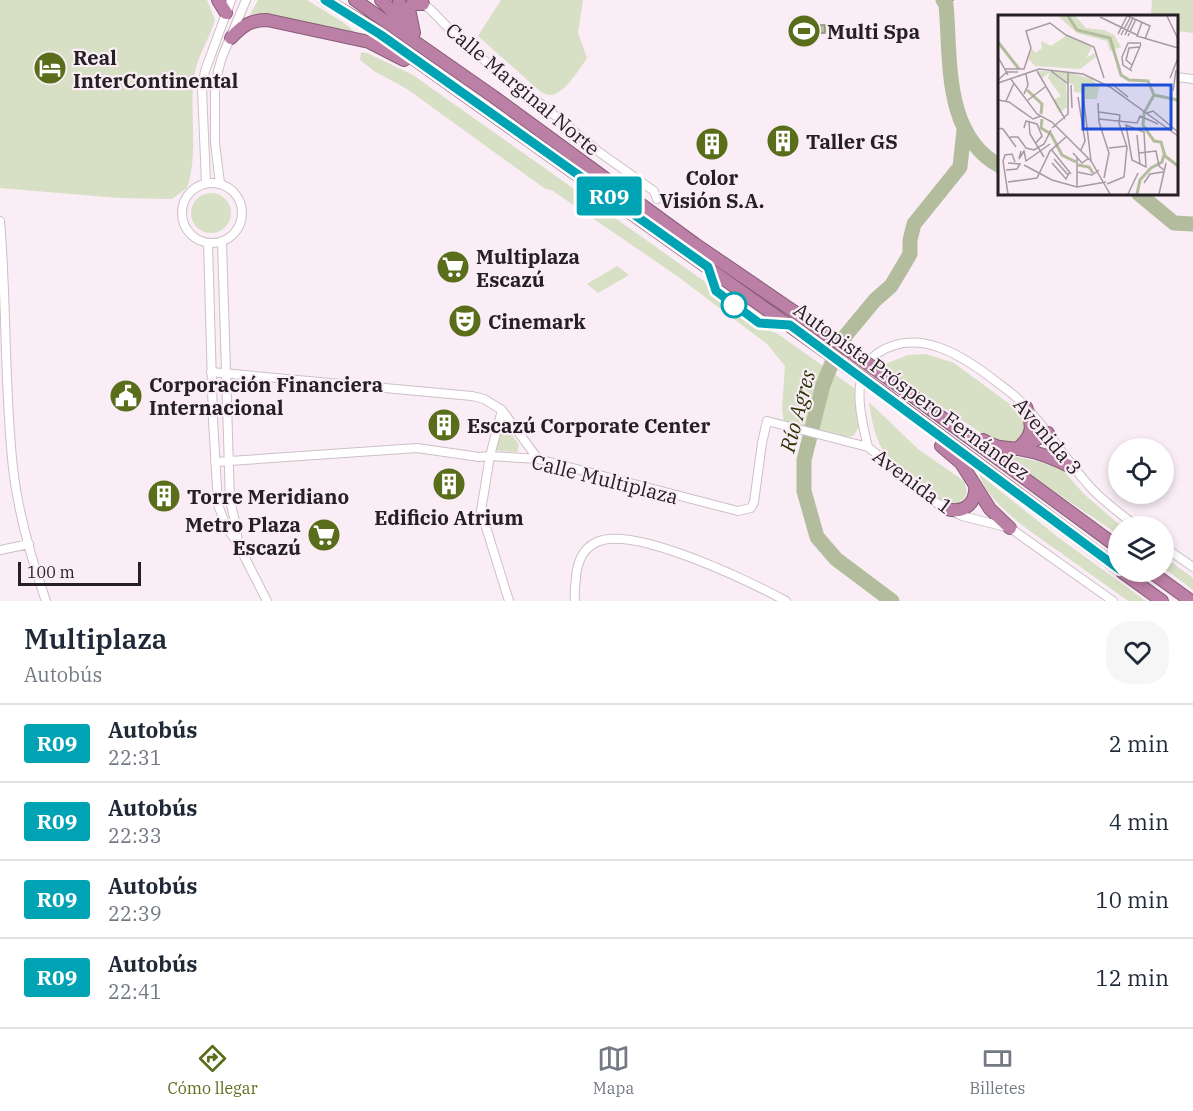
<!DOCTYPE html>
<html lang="es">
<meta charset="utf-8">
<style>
:root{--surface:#fff;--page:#f6f6f7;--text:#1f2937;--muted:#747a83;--line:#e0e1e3;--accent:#5a6d1a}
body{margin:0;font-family:"IBM Plex Serif",serif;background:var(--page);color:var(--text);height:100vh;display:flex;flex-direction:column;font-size:22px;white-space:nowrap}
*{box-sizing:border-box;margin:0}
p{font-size:20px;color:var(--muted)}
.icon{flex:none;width:33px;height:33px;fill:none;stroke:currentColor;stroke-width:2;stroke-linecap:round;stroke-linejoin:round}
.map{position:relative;height:601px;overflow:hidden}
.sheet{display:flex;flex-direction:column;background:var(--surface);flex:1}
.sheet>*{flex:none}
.badge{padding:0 12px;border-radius:4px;font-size:21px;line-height:39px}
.tools{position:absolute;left:1108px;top:438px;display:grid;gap:12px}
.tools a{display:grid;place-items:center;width:66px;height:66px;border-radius:50%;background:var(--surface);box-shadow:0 3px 9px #0003;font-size:30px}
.scale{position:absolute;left:18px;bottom:15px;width:123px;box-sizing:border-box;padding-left:6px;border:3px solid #252023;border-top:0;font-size:16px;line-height:21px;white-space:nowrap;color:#252023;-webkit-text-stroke:4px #faedf5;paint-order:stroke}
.map>.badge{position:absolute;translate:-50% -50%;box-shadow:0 0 0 3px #fff}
.round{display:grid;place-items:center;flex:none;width:63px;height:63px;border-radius:24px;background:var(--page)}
.headline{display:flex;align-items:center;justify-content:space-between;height:102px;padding:0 24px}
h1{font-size:28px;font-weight:600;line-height:45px}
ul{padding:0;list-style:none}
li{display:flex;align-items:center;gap:18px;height:78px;padding:0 24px;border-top:2px solid var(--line)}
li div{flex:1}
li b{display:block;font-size:22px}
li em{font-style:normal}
li .badge{min-width:66px;font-weight:700;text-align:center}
.menu{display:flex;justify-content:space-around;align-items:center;height:84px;border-top:2px solid var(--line);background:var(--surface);font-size:16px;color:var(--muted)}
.menu a{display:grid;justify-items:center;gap:3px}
.menu .selected{color:var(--accent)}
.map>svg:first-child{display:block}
</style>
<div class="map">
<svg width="1193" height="601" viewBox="0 0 1193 601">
<rect width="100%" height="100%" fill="#faedf5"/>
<path fill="#d7dfc4" d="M0,0H207L215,20C209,40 197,56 194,77C189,114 199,152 187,188L172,199L119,198L0,188Z
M258,0H307L344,23L355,32C339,30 322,28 307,24C286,19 271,11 250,15Z
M501,0H583L578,33L587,58C580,68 564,95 550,95C547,95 544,93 541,92L478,36Z
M1152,0H1193V33L1177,31L1176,16H1151Z
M361,52L367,53L413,75L704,281L713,293L727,306L752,323L778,334L854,388C863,400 863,426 853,436L845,437L784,423L782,408L785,366L767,344L680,278L553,191L544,188L407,89L374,71L360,60Z
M191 213a20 20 0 1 1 40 0a20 20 0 1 1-40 0Z
M617,266L629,275L598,293L587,284Z
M926,354L954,363L1023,414L1027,421L1021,441L1009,446L986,436L880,366L908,355Z
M869,402L918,449L964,481L967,492L964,499L953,505C938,500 925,491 912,482C882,458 874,439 869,402Z
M505,425L519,445L517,452L499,451L496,449L501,426Z
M1010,455L1060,467L1084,494L1121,526H1119V535L1015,465L1010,459Z
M979,474L1059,538L1146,601H1128C1108,587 1088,572 1068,558C1041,538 989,507 979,474Z
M1164,557L1193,578V590L1164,568Z"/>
<path fill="#b3bd9e" stroke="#888e79" stroke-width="1.5" d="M802,25H825V33H802Z"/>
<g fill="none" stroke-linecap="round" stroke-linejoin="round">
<path stroke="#888e79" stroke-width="2" d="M946,4L953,0"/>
<path stroke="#b3bd9e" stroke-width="15" d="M943,0L946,4C951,60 943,135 1000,166
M1139,194L1174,223L1193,224
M892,601L836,559L817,537L804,491V460L823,385L836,353L846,335L875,300L891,286L903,266L910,254V240L914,224L960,167L964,130"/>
<g stroke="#cdc0c8" stroke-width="10">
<path id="minor" d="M419,1L431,10L460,40L520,90L541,104L599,152L654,191L657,199
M1176,77L1193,79
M182 213a30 30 0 1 1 60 0a30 30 0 1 1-60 0Z
M206,183L202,89L205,71L231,0
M220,183L215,143V90L218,71L222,57L246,0
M0,221C7,303 4,386 13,468C18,513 31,558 46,601
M222,241L230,501L236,525L238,544
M208,243L213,420L218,505L227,528L238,544L267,601
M211,372L472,396L484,399L502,410L538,459
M502,410L490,456L481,511L509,601
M868,447C861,419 849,372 878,353C919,326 965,357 998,383C1006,389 1015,395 1022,403C1049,430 1068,464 1094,491C1107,504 1122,515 1136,526
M215,462L417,448L479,457L490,456L538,459L738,511L751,508L754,502L762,443L767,421L868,447L935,502L962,516L1010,528L1113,601
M1164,547L1193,567
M0,550L29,544
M575,601C574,593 575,586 576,578C577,560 585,544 603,540C643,530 749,581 786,601"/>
</g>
<g stroke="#875e78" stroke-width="14">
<path id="highway" d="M218,0L226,13
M325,0L362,22L794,329
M355,0L494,97L695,244L802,317
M381,0L413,32
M399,0L401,21
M414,33L409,9L412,4H423
M231,38C242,26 250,20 267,20L369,42L404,60
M899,386L1119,548
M886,395L1119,569
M983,440C998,449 1003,447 1019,449C1038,452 1056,459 1073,468
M941,446L961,463L990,509L1010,528
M1024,446L1048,433
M1017,449C1034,435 1033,426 1026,407
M947,509C964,514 977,503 975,485
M1122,572L1162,601
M1151,572L1191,601"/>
</g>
<use href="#minor" stroke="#fff" stroke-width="8"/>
<use href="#highway" stroke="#bc7fa6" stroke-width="12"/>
<g stroke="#875e78" stroke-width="14" stroke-linecap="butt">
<path id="highway-bridge" d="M802,317L899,386
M794,329L886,395"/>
</g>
<use href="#highway-bridge" stroke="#bc7fa6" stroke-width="12"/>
</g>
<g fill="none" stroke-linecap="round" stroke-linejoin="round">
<g stroke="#fff" stroke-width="14">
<path id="line" d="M325,0L381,35L708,267L716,291L759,323L790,325L1119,569"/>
</g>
<use href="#line" stroke="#00a3b4" stroke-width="9"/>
</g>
<defs>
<g id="stadium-disc" transform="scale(1.725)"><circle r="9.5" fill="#5a6d1a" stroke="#faedf5"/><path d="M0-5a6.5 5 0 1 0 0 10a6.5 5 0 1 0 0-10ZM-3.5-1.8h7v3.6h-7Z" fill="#fff"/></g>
<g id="hotel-disc" transform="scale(1.725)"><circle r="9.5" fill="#5a6d1a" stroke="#faedf5"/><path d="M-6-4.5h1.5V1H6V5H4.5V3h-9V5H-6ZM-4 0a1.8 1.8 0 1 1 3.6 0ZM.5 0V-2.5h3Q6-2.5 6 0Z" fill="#fff"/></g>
<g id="building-disc" transform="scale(1.725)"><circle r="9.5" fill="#5a6d1a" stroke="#faedf5"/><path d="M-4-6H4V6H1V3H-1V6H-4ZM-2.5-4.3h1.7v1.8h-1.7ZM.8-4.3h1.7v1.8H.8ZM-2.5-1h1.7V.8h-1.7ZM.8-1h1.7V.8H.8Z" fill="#fff"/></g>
<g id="supermarket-disc" transform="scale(1.725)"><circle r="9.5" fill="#5a6d1a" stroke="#faedf5"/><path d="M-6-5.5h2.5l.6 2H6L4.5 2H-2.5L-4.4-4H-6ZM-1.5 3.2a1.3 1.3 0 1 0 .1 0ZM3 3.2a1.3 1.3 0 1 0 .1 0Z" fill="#fff"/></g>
<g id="theatre-disc" transform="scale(1.725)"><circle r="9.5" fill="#5a6d1a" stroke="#faedf5"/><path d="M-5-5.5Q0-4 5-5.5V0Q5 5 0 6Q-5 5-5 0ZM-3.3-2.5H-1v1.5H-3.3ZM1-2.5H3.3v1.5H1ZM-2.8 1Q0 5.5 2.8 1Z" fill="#fff"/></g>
<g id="civic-disc" transform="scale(1.725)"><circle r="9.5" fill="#5a6d1a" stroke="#faedf5"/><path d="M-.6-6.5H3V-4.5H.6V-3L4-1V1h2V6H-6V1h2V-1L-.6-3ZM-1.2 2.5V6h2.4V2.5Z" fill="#fff"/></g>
</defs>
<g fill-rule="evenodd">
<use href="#stadium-disc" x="804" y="31"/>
<use href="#hotel-disc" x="50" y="68"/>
<use href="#building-disc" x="783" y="141"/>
<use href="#building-disc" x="712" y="144"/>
<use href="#supermarket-disc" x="453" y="267"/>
<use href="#theatre-disc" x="465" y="321"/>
<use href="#civic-disc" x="126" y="396"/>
<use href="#building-disc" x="444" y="425"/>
<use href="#building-disc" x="449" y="484"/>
<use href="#building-disc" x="164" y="496"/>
<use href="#supermarket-disc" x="324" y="535"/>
</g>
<circle fill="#fff" stroke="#00a3b4" stroke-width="3" cx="734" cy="305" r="12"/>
<g text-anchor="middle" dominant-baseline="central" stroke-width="4.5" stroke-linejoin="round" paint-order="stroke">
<g font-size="20" font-weight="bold" fill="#252023" stroke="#faedf5" text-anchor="start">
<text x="827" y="31">Multi Spa</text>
<text x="73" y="57">Real<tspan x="73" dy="23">InterContinental</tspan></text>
<text x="806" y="141">Taller GS</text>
<text x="712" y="177" text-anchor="middle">Color<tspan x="712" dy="23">Visión S.A.</tspan></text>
<text x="476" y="256">Multiplaza<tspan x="476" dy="23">Escazú</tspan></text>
<text x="488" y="321">Cinemark</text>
<text x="149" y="384">Corporación Financiera<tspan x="149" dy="23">Internacional</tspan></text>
<text x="467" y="425">Escazú Corporate Center</text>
<text x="187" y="496">Torre Meridiano</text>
<text x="449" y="517" text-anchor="middle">Edificio Atrium</text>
<text x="301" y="524" text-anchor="end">Metro Plaza<tspan x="301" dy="23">Escazú</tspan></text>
</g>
<g font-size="20" fill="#252023" stroke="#faedf5">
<text transform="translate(523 89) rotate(40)">Calle Marginal Norte</text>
<text transform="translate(912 391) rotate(36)">Autopista Próspero Fernández</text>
<text transform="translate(1048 436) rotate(50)">Avenida 3</text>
<text transform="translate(605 479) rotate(14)">Calle Multiplaza</text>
<text transform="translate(913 481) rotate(37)">Avenida 1</text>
</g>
<g font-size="21" font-style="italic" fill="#283300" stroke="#faedf5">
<text transform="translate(797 411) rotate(-75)">Río Agres</text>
</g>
</g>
<g transform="translate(998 15)">
<rect width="180" height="180" fill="#faedf5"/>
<path d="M60,1H77L88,13L106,15L116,20L123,32L112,36L109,26L79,18ZM68,21L94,32L88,43L97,38L98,42L82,54L37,51L30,43L34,34L38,38L44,33L43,26L53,31ZM40,56L69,57L94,64L101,72L99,84H85V78L76,77V70L61,63L68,68L69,92L61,98L55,85L63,81L50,63L52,57L44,63Z" fill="#d7dfc4"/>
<path fill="none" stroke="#b3bd9e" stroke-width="3" d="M70,1L79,15L112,23L123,60L131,65L150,66L156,80M0,27L21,54M29,75L44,89L43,99M156,80L146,98L145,110L156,126L163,127L167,141L180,151M156,80L180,85M44,104L43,113L53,119L64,140L78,147M80,150L91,152L95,158M139,179L142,165L153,153L164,147L166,140"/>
<path fill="none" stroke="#a59ba1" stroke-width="1.5" d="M130,1L152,11L147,24M169,1L180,24M102,2L139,20M144,7L139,21L180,33M120,19L129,1M123,20L132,3M127,20L135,3M130,21L138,4M0,42L10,60M134,50L128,45L131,33L141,32M7,54H26L33,33L28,16L52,8L68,20L96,32L106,63M132,55L143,29M39,56L67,104M53,56L69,68M134,56L125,50L124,42L130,28H143M12,63L39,99L54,107L93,146L112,179M172,63L180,43M0,65L9,57H20M0,68L41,54L85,59L112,72L180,121M114,69L130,82M73,70L74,93M175,76L178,55M26,79L30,70L28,59M85,79L93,146M80,82L87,126L83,135M0,85L11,87L35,104L43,101M30,85L47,72M8,86L16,68M100,88L101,107L111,138L106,163M101,97L122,100M149,98L155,96L180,117M101,104L139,108L142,101L160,109M31,107L32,119L46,142M128,110L146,117L148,152L134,145ZM0,113L5,114L18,132M26,113L28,106L39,109L44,121L37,129M54,113L70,99V58M139,120L142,150M12,122H20L28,133L36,135L46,129L53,115M111,133L129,131M53,134L73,159M23,136L21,144L26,136L28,146L52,129M75,138L84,148L91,143M141,138L158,136L161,151L166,155M79,142V172M56,144L70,160M5,146L10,179M5,146L7,140L14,139L17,147M54,148L68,164L71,158M26,150L54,165L79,172L108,167M8,155L19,154L22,149L10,148M79,157L94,160L101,155M10,167L39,163L52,136L68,122M146,168L152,159L165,157M109,169L126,162L129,132L121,108L122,100M130,179L140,158M161,179L168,148"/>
<path fill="#1d4ed8" fill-opacity="0.15" stroke="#1d4ed8" stroke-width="3" d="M85,70H173V114H85Z"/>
<rect width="180" height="180" fill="none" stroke="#252023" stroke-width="3"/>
</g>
</svg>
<div class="tools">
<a><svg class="icon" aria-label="locate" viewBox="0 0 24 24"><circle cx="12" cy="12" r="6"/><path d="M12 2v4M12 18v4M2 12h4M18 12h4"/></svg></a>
<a><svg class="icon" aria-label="layers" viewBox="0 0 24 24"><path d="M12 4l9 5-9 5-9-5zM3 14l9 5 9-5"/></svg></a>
</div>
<div class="scale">100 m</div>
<b class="badge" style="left:609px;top:196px;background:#00a3b4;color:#fff">R09</b>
</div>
<section class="sheet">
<div class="headline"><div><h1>Multiplaza</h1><p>Autobús</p></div><a class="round"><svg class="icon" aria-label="heart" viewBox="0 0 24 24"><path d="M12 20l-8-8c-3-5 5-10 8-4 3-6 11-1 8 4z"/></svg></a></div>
<ul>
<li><span class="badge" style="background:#00a3b4;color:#fff">R09</span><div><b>Autobús</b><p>22:31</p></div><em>2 min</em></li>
<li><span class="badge" style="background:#00a3b4;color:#fff">R09</span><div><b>Autobús</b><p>22:33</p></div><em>4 min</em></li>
<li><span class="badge" style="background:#00a3b4;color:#fff">R09</span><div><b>Autobús</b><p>22:39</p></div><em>10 min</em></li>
<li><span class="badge" style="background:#00a3b4;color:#fff">R09</span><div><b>Autobús</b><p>22:41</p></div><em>12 min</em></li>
</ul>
</section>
<nav class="menu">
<a class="selected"><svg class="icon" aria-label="directions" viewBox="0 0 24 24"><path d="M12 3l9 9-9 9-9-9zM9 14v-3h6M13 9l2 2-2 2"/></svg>Cómo llegar</a>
<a><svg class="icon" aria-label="map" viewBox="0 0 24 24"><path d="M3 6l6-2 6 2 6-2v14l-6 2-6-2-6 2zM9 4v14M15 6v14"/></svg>Mapa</a>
<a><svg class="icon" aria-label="tickets" viewBox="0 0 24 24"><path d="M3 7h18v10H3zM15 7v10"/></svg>Billetes</a>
</nav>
